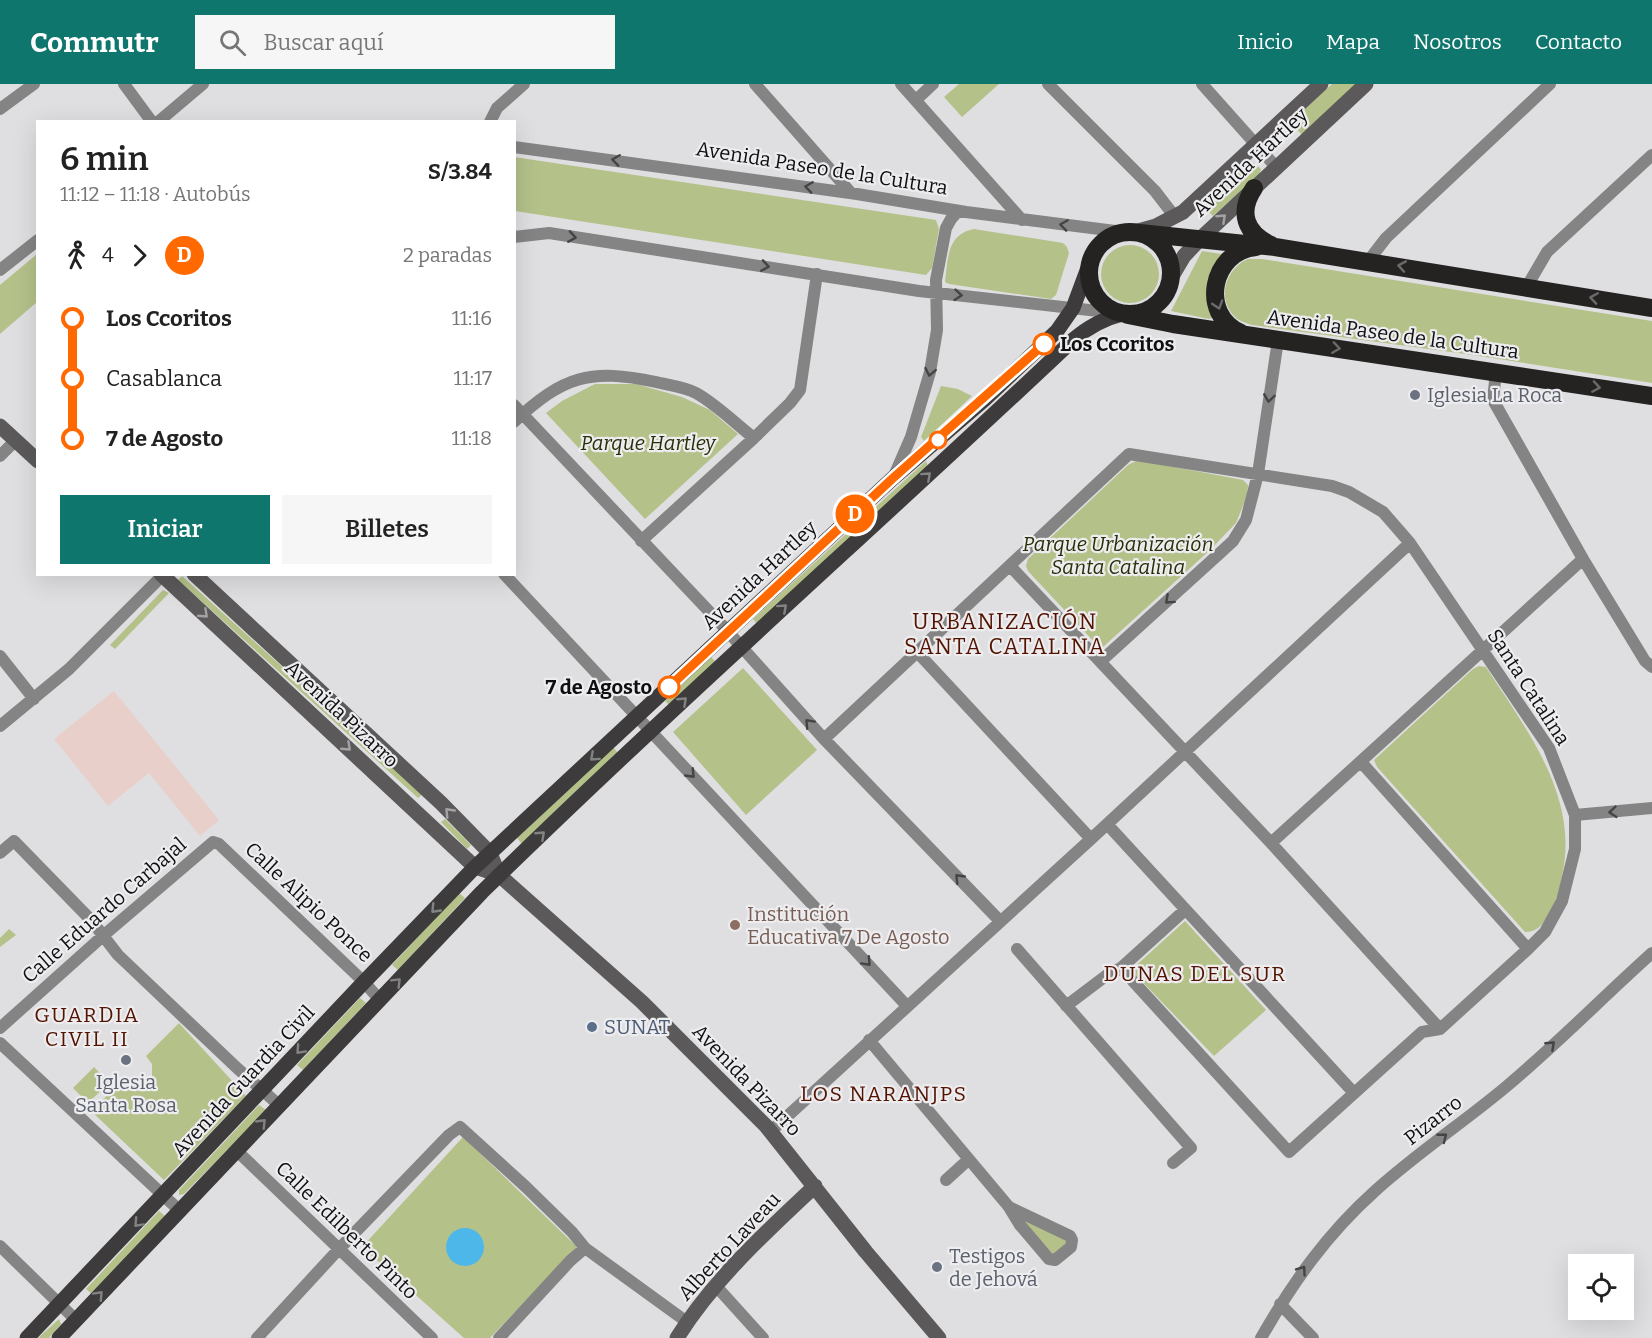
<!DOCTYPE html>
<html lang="es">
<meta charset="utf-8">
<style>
:root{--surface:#fff;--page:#f6f6f6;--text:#222;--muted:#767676;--accent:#0f766e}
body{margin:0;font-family:Bitter,serif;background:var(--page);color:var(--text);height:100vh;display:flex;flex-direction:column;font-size:22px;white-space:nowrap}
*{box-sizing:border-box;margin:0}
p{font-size:20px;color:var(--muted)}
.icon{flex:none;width:33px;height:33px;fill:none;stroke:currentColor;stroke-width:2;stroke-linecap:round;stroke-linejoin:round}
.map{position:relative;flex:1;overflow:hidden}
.panel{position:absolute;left:36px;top:36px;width:480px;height:456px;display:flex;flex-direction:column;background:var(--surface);border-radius:0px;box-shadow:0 6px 24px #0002}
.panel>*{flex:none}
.badge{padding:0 12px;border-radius:20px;font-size:21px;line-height:39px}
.buttons{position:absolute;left:1568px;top:1170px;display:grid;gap:12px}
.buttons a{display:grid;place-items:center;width:66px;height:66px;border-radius:0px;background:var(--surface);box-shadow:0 6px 24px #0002;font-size:30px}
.map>.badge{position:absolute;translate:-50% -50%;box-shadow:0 0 0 3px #fff}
.legs{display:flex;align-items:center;gap:9px;height:66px;padding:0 24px;font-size:20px}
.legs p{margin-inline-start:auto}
.summary{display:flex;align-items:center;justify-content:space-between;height:102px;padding:0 24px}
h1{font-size:33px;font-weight:600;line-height:45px}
.action{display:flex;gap:12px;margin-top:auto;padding:12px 24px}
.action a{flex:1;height:69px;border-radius:0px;background:var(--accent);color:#fff;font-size:24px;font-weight:600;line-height:69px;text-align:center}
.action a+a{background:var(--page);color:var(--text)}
ul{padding:0 24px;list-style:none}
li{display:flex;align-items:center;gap:21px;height:60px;font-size:22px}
li i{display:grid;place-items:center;width:9px;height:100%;margin:0 8px;background:currentColor}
li i::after{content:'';width:15px;height:15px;margin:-8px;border:4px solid;border-radius:50%;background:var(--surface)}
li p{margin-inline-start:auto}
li:first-child i{background:linear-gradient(#0000 50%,currentColor 0)}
li:last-child i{background:linear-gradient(currentColor 50%,#0000 0)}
header{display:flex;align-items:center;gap:36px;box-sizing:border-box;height:84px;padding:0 30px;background:var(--accent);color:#fff}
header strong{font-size:28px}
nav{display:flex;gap:33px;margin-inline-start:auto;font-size:21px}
.search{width:420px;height:54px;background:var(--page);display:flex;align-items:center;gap:15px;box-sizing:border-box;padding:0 21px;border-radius:0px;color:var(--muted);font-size:22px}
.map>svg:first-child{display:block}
</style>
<header>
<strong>Commutr</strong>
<div class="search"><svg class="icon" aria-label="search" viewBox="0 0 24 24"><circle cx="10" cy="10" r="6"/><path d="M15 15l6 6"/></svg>Buscar aquí</div>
<nav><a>Inicio</a><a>Mapa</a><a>Nosotros</a><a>Contacto</a></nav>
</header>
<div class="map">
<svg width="1652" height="1254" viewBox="0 0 1652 1254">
<rect width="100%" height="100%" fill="#dfdfe2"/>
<path fill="#e9cfc9" d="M114,607L219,736L200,752L149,689L108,722L54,655Z"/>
<path fill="#b4c189" d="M959,0H999L962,33L944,13Z
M1332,0H1356L1302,51L1290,38Z
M514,73L936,136L939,145L932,184L926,191L515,127Z
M1249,79H1254L1261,85L1259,91L1213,132L1202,121Z
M974,145L1063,159L1067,163L1069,169L1056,211L1051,215L949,200L945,198C948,174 947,150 974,145Z
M1101 190a29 29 0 1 1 58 0a29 29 0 1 1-58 0Z
M1202,167L1221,170V172L1210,188L1208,217L1212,234L1209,235L1171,227Z
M37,170V218L0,250V201Z
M1248,175H1262L1652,237V299L1473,271L1252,241C1247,239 1239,237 1235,233C1216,215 1226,184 1248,175Z
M595,300H636L682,313L710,326L738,350L645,435L546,329L562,317Z
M941,302L958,305L972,312L924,357L921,353Z
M1138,376L1243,396L1248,401L1247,412L1236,439L1209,467L1103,563L1097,561L1028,487L1026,482L1028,475L1128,381Z
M926,377L928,382L757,540L753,535Z
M182,492L423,710L418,714L178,496Z
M163,506L169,509L115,565L110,561Z
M711,573L716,578L669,621L665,617Z
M1479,582L1486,583C1526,645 1580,713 1562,792C1560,802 1558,813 1553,822C1546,835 1541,848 1525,848L1377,683L1374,676L1473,585Z
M743,584L817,666L746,731L673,648Z
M613,663L618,669L522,760L517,754Z
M445,735L471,761L467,765L441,738Z
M459,809L465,814L398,886L392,881Z
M1185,837L1266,926L1214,972L1131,886Z
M9,845L16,851L0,863V854Z
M360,914L366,919L303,986L297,981Z
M179,939L246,1012L164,1096L92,1028L121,996L142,1002L152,994V980L146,972Z
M94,983L109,999L88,1019L73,1004Z
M259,1021L266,1026L184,1110L179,1111V1106Z
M463,1053L577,1163L490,1254H464L362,1163Z
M159,1127L165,1132L92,1210L86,1205Z
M1024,1135L1069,1157L1058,1168L1053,1170L1026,1141Z
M59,1235L61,1240L49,1254H38Z"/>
<path fill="#4eb7ea" d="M446 1163a19 19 0 1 1 38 0a19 19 0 1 1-38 0Z"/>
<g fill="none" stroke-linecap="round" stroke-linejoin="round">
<path stroke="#858484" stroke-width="12" d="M124,0L152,38
M755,0L851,109
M901,0L1022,136
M1048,0L1155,107L1175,133
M1202,0L1276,83
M916,16L933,0
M0,25L34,0
M158,38L203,0
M490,38L497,24L524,0
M514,63L857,110L966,128L1123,148
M514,153L549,149L919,207L1116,229
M1369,176L1386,154L1550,0
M0,186L38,156
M1526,204L1547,168L1652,71
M1496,287L1493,316L1583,475L1645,577L1652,583
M514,321L722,541L824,655L1000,837
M514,338C563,292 590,284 656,298C668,301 685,303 696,309C716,320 736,340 754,354
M0,372L15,357
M894,392L911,353L930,288L937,246L936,196L946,144L951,135L958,127
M641,457L754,354L790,319L800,306L817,190
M1010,482L1271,759L1440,945
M504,490L907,922
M918,569L1091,755
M0,572L34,615
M1101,577L1220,469L1233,457L1246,436L1258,390L1278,256
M0,642L69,585L164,490
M824,655L1129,370L1332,402L1349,408L1383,428L1410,459L1549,664L1575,731V765L1562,817L1545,848L1528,865L1440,945L1422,948L1289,1068L1121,884
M1361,678L1528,865
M1575,731L1652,724
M1107,740L1354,1009
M1271,759L1583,475
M0,769L14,757L91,836L118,871L237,984L279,1021
M1017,865L1191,1064L1173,1079
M1066,922L1111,888L1121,884L1185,826
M0,944L104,851L213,758L219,760L364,898L380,916
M869,956L1009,1123L1020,1141L1049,1175L1055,1176L1071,1163L1072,1156L1070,1152L1009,1123
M0,959L179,1126
M770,1048L1091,755L1410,459
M236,1066L432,1254
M946,1096L968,1076
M0,1162L76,1236
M716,1202L763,1254
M1280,1220L1313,1254
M257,1254L338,1166L449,1051L460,1043L526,1103L572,1148L585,1164L687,1238
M499,1254L570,1177L585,1164
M1261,1254C1293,1198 1327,1150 1375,1107C1417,1069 1464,1038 1507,1002C1557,960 1603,913 1652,869"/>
<path stroke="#5b5959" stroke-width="15" d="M1138,147L1156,142L1183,128L1321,0
M1171,194L1184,172L1200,155L1366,0
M0,342L38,377
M161,490L475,783L499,791
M194,490L441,719L490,769L499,791L642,918L766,1042L866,1168L939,1254
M677,1254C713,1196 766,1148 815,1102"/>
<path stroke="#3d3b3b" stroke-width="15" d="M27,1254L364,898L475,783L892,395L985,315L1057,247L1073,224L1089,181
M59,1254L482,808C675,619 877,441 1073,256C1088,243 1102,235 1122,230"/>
<path stroke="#252322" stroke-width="18" d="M1254,104C1238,128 1245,149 1271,161
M1089 189a41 41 0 1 1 82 0a41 41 0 1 1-82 0Z
M1140,149L1275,163L1652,224
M1128,231L1173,240L1652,312
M1241,249C1199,231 1211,167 1256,163"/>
</g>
<defs><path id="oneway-chevron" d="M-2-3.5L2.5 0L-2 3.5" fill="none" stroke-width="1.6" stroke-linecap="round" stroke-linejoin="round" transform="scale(1.5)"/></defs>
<g stroke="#454444">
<use href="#oneway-chevron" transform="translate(616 76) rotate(-172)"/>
<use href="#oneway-chevron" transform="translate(809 103) rotate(-172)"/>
<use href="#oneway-chevron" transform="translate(1064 141) rotate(-172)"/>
<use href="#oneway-chevron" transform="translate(572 153) rotate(9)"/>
<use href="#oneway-chevron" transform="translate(765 182) rotate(9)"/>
<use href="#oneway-chevron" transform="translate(958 211) rotate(5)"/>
<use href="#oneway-chevron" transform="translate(930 288) rotate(101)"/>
<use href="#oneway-chevron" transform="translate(1269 314) rotate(98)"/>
<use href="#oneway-chevron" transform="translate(1169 516) rotate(138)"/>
<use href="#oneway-chevron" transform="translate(809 639) rotate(-133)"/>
<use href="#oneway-chevron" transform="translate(691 690) rotate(46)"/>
<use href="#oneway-chevron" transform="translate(1613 728) rotate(175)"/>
<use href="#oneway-chevron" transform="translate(959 794) rotate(-134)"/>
<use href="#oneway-chevron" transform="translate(867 878) rotate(47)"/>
<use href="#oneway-chevron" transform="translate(1551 961) rotate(-43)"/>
<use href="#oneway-chevron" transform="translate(1443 1053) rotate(-38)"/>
<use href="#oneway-chevron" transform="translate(1302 1186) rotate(-55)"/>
</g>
<g stroke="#a4a2a4">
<use href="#oneway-chevron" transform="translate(1222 134) rotate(-43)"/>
<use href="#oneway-chevron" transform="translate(204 530) rotate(43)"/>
<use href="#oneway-chevron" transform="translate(347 663) rotate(43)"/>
<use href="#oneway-chevron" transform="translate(449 728) rotate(-134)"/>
</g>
<g stroke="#6b696a">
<use href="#oneway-chevron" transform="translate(1402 182) rotate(-170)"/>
<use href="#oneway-chevron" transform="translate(1594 214) rotate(-171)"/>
<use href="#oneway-chevron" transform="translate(1218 221) rotate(73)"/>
<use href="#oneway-chevron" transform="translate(1336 264) rotate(8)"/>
<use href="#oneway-chevron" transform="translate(1596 303) rotate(9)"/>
</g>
<g stroke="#838283">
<use href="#oneway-chevron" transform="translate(927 392) rotate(-42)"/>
<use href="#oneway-chevron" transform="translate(783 524) rotate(-42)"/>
<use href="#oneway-chevron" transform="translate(683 617) rotate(-43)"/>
<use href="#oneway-chevron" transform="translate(594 673) rotate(138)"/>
<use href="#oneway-chevron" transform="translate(541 751) rotate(-43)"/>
<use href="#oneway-chevron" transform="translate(435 825) rotate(134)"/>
<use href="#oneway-chevron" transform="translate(397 898) rotate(-45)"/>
<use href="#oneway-chevron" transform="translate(300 966) rotate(133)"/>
<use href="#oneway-chevron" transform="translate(262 1039) rotate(-46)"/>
<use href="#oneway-chevron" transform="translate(138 1139) rotate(133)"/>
<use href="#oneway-chevron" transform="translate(99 1211) rotate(-47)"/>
</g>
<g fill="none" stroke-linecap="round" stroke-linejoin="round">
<g stroke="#fff" stroke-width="14">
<path id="line-1" d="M669,603L892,395L1044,260"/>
</g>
<use href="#line-1" stroke="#ff6900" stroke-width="9"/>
</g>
<g fill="#fff" stroke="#ff6900" stroke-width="3">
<circle cx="1044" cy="260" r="10"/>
<circle cx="938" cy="356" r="8"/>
<circle cx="669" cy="603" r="10"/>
</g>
<g fill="#6b7280" stroke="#edecef" stroke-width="2">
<circle cx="1415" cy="311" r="6"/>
<circle cx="126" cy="976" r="6"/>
<circle cx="937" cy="1183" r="6"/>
</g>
<circle fill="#8d6e63" stroke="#edecef" stroke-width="2" cx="735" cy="841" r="6"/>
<circle fill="#5c6f8a" stroke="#edecef" stroke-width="2" cx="592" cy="943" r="6"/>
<g text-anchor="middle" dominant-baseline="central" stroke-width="4.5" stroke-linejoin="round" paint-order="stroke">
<g font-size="20" fill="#100f10" stroke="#edecef">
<text transform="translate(1250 78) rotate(-43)">Avenida Hartley</text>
<text transform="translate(822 84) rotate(9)">Avenida Paseo de la Cultura</text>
<text transform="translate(1393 250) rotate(8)">Avenida Paseo de la Cultura</text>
<text transform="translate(759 491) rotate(-43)">Avenida Hartley</text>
<text transform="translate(1529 603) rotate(57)">Santa Catalina</text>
<text transform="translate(342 630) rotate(43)">Avenida Pizarro</text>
<text transform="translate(309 818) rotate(43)">Calle Alipio Ponce</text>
<text transform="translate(104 826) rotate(-41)">Calle Eduardo Carbajal</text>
<text transform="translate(747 996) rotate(46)">Avenida Pizarro</text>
<text transform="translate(243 997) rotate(-47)">Avenida Guardia Civil</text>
<text transform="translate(1433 1036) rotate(-38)">Pizarro</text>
<text transform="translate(347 1146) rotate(44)">Calle Edilberto Pinto</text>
<text transform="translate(729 1162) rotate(-47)">Alberto Laveau</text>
</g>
<g font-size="20" font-weight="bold" fill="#100f10" stroke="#edecef" text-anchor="start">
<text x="1060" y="260">Los Ccoritos</text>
<text x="652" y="603" text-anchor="end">7 de Agosto</text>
</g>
<g font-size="20" fill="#5b616d" stroke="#edecef" text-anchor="start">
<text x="1427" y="311">Iglesia La Roca</text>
<text x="126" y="998" text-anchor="middle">Iglesia<tspan x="126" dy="23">Santa Rosa</tspan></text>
<text x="949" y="1172">Testigos<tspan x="949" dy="23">de Jehová</tspan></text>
</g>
<g font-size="20" font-style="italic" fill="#282f07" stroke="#edecef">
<text x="648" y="359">Parque Hartley</text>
<text x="1118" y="460">Parque Urbanización<tspan x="1118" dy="23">Santa Catalina</tspan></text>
</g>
<g font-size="20" fill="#785e54" stroke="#edecef" text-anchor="start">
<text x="747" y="830">Institución<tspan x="747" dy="23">Educativa 7 De Agosto</tspan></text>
</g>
<g font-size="20" fill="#4e5e75" stroke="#edecef" text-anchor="start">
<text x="604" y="943">SUNAT</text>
</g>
<g font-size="21" letter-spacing="1.5" fill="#531300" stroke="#edecef">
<text x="1195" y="890">DUNAS DEL SUR</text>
<text x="87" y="931">GUARDIA<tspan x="87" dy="24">CIVIL II</tspan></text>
<text x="884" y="1010">LOS NARANJPS</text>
</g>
<g font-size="22" letter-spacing="1.5" fill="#531300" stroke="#edecef">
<text x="1005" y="537">URBANIZACIÓN<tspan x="1005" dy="25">SANTA CATALINA</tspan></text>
</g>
</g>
</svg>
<div class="buttons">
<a><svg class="icon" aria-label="locate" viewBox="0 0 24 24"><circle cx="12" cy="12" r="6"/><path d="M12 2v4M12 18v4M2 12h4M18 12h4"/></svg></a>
</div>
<b class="badge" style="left:855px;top:430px;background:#ff6900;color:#fff">D</b>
<section class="panel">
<div class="summary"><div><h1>6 min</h1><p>11:12 – 11:18 · Autobús</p></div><b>S/3.84</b></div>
<div class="legs"><svg class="icon" aria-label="walk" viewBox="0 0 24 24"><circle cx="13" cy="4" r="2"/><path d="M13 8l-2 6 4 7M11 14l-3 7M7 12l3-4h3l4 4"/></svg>4<svg class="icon" aria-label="forward" viewBox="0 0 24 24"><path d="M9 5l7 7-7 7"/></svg><b class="badge" style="background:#ff6900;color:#fff">D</b><p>2 paradas</p></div>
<ul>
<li><i style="color:#ff6900"></i><b>Los Ccoritos</b><p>11:16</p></li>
<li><i style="color:#ff6900"></i><span>Casablanca</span><p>11:17</p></li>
<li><i style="color:#ff6900"></i><b>7 de Agosto</b><p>11:18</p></li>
</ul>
<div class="action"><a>Iniciar</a><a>Billetes</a></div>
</section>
</div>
